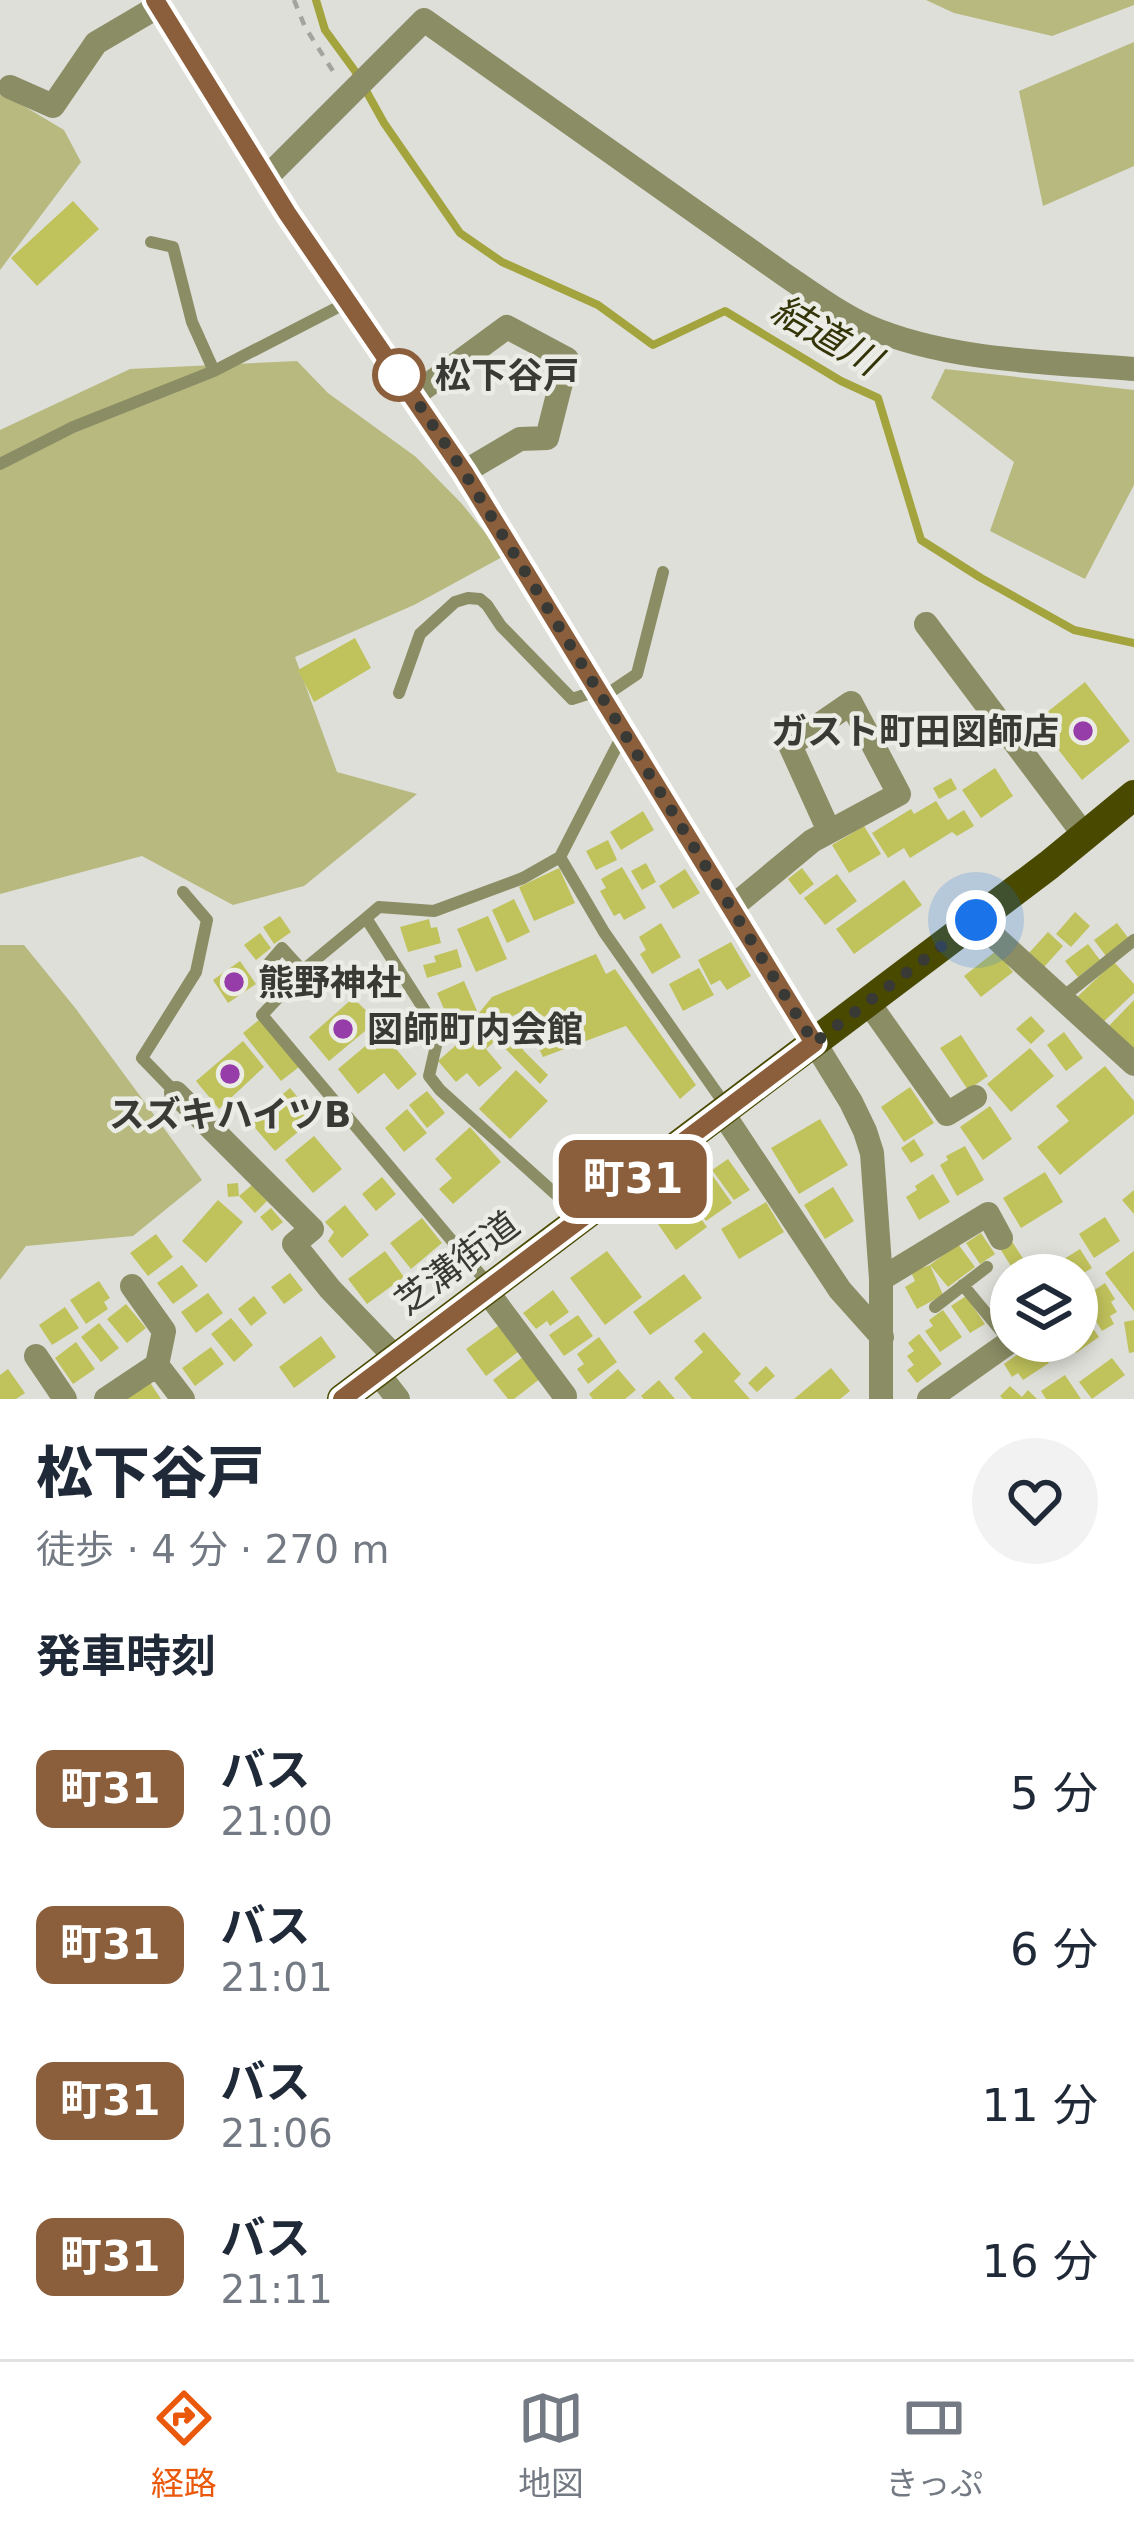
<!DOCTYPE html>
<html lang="ja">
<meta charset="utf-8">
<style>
:root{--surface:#fff;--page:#f2f2f3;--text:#1f2937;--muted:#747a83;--line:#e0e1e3;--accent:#ea580c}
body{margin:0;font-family:"DejaVu Sans","Noto Sans JP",sans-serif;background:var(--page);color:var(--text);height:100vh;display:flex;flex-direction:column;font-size:45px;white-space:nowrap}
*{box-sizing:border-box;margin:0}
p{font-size:39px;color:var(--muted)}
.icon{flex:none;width:66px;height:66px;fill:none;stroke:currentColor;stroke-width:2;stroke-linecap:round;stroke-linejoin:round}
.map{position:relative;height:1399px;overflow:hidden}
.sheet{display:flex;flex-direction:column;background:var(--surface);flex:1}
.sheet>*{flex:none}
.badge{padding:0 24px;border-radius:18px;font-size:42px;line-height:78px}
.buttons{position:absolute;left:990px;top:1254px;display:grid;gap:24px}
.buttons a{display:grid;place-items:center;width:108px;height:108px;border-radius:50%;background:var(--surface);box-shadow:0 6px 18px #0003;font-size:60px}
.you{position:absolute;width:60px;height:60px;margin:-30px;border:9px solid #fff;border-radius:50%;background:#1a73e8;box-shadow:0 0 0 18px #1a73e833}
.map>.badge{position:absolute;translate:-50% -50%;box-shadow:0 0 0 6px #fff}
h2{padding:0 36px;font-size:45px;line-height:108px}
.round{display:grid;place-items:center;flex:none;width:126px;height:126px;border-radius:63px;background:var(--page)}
.headline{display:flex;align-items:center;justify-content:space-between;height:204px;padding:0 36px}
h1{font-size:57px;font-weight:800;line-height:90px}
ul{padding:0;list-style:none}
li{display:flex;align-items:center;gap:36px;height:156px;padding:0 36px}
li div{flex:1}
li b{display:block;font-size:45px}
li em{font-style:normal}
li .badge{min-width:132px;font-weight:700;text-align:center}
.tabs{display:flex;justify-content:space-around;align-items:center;height:168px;border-top:3px solid var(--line);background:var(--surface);font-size:33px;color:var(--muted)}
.tabs a{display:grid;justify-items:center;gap:6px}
.tabs .active{color:var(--accent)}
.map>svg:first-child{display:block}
</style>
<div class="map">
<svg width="1134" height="1399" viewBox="0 0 1134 1399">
<rect width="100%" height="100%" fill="#dedfd8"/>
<path fill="#b7b97f" d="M926,0H1134V5L1052,36L954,13Z
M1134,42V166L1043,206L1019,91Z
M0,83L7,96L64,130L81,162L0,270Z
M297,361L328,393L416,457L462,504L504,556L414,605L295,657L337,772L417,794L304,886L233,905L142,856L0,894V430L130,369Z
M945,369L1134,390V485L1085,579L990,531L1014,462L931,398Z
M0,945H24L76,1009L202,1180L133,1236L26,1246L0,1280Z"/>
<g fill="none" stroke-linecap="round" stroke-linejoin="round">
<path stroke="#a3a43d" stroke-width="8" d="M316,0L325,30L355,71L384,123L460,233L502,262L598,305L653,345L725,311L841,381L878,398L921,540L981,578L1074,630L1134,643"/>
</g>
<path fill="#c0c25c" d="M73,201L99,229L37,286L11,258Z
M355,638L371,668L314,702L298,670Z
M1085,682L1130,741L1082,780L1036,721Z
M995,768L1013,796L981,818L962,790Z
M951,778L957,789L939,799L933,788Z
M936,801L948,820L964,810L974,826L957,836L952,832L910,858L904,848L888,858L872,833L911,809L914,814Z
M643,811L654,830L621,850L610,832Z
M864,826L881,854L849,873L832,845Z
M608,840L617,860L596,870L586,851Z
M646,863L656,882L642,890L631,871Z
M622,867L646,908L624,920L620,913L614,916L600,891L606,888L601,879Z
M559,868L575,903L534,921L519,887Z
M802,868L814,884L800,895L788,879Z
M685,869L700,893L673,909L659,886Z
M837,874L857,901L825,925L804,898Z
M904,880L922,905L854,954L836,929Z
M514,899L530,932L507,943L492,910Z
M1075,912L1090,926L1071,947L1056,934Z
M280,916L291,932L274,944L263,927Z
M488,916L507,959L476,972L457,929Z
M429,919L431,928L437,927L441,943L408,952L400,927Z
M661,923L681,957L652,974L640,954L646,950L639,937Z
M1117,923L1129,939L1106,956L1094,940Z
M1048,932L1063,946L1044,967L1029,953Z
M260,933L271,948L256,960L244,945Z
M731,942L751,976L727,990L720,980L711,985L698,960Z
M1088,944L1100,960L1078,977L1065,961Z
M457,949L462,967L427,978L423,965L436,962L434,956Z
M996,951L1013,972L981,997L964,976Z
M596,954L606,974L615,969L696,1085L680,1099L626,1026L543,1057L521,1012L504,1020L524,1051L548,1075L540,1084L475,1018L492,997Z
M240,961L256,984L228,1003L213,980Z
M1114,962L1134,984V993L1099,1026L1075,999Z
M699,968L714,995L683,1011L669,984Z
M464,981L477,1011L450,1023L437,993Z
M353,998L377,1021L329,1061L309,1037Z
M1134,1000V1055L1106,1029Z
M1031,1016L1045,1031L1031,1044L1016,1029Z
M260,1019L299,1067L281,1081L243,1033Z
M479,1025L494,1042L486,1049L502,1068L479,1087L467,1073L456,1082L438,1061Z
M382,1032L417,1074L398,1090L384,1073L358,1094L338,1069Z
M1064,1032L1083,1058L1066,1071L1047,1045Z
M961,1035L988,1076L968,1090L940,1048Z
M243,1041L264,1067L219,1109L196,1081Z
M1030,1048L1054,1076L1011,1112L987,1084Z
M1105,1066L1134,1101V1114L1060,1175L1037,1147L1069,1121L1056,1106Z
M516,1070L548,1101L510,1139L479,1109Z
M910,1087L934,1123L904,1142L881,1107Z
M290,1088L315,1118L275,1151L250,1122Z
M427,1091L445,1113L427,1128L409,1105Z
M990,1106L1012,1139L983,1160L960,1127Z
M407,1109L427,1133L404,1152L385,1128Z
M820,1119L848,1165L799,1194L771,1148Z
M470,1127L501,1162L453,1204L439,1189L452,1178L435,1159Z
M314,1136L342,1169L313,1193L285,1160Z
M914,1139L924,1155L911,1163L901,1148Z
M965,1146L984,1180L957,1196L940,1165L948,1160L946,1156Z
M728,1159L750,1190L734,1200L712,1170Z
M710,1172L732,1203L706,1221L684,1191Z
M1045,1172L1063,1202L1021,1228L1003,1198Z
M933,1174L950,1202L919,1220L906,1197L917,1190L915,1186Z
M382,1177L396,1194L376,1211L362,1194Z
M238,1183L239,1196L228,1197L227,1184Z
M252,1185L267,1201L255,1213L239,1196Z
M833,1187L854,1221L825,1239L804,1205Z
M1134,1190V1214L1122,1200Z
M682,1192L707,1227L676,1250L651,1214Z
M218,1200L243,1222L206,1263L182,1241Z
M766,1202L784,1232L739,1259L721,1229Z
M345,1205L369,1235L342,1258L328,1241L334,1232L325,1222Z
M271,1208L283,1222L272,1231L260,1217Z
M1105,1217L1120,1241L1094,1258L1079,1234Z
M422,1218L442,1243L411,1269L390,1243Z
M981,1233L995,1254L980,1264L966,1243Z
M156,1234L173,1257L148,1276L130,1253Z
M1011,1240L1026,1263L1014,1271L999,1247Z
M958,1244L975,1267L948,1287L930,1265L943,1295L917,1309L905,1287L915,1281L911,1272L930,1265Z
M1080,1249L1092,1268L1077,1277V1275H1063L1056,1264Z
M385,1251L404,1277L367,1304L348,1279Z
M607,1251L642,1297L605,1325L570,1278Z
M1134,1251V1311L1105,1273Z
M182,1265L198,1286L173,1304L157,1283Z
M290,1273L303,1290L284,1304L271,1287Z
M684,1274L702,1298L650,1335L633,1312Z
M99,1281L110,1298L104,1302L108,1309L86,1324L70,1300Z
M1105,1283L1115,1299L1111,1302L1117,1312L1110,1316L1114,1324L1102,1331L1089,1310L1094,1306L1092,1301L1097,1298L1093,1291Z
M553,1290L569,1312L550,1326L547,1321L536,1329L523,1313Z
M208,1293L223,1313L196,1333L181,1312Z
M254,1296L267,1313L251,1326L238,1309Z
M966,1296L985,1324L970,1333L951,1306Z
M126,1304L146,1328L127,1343L107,1319Z
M65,1307L79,1328L52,1345L39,1325Z
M943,1310L962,1337L940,1352L925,1331L933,1326L929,1320Z
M1081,1311L1099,1337L1076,1353L1067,1341H1077V1314Z
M578,1315L593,1336L564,1356L549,1335Z
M231,1318L253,1345L234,1362L211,1334Z
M1134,1320V1352L1129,1353L1124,1322Z
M99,1323L119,1348L101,1362L81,1337Z
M498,1326L518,1352L486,1376L466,1349Z
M704,1332L741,1374L734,1381L750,1399H692L674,1378L703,1352L694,1341Z
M919,1334L942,1364L917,1383L907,1370L914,1365L907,1356L914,1351L908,1343Z
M321,1336L336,1357L294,1388L279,1367Z
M599,1337L617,1362L588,1384L577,1369L584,1364L577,1354Z
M76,1342L95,1369L73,1384L55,1358Z
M1035,1342L1049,1363L1023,1380L1018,1373L1012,1377L1004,1364Z
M211,1347L224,1364L195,1386L182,1368Z
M524,1356L541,1378L514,1399H508L493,1380Z
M1112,1358L1125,1375L1092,1399L1079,1382Z
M766,1366L775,1376L757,1392L748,1383Z
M831,1368L850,1391L840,1399H794Z
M8,1369L25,1393L16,1399H0V1375Z
M618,1369L636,1390L625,1399H593L589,1394Z
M1065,1375L1081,1399H1046L1041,1391Z
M659,1380L675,1399H644L641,1396Z
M149,1381L161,1399H124Z
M1010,1386L1022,1397L1028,1390L1037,1399H1003L1000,1396Z"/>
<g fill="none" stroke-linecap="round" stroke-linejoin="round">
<path stroke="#a3a49e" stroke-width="4.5" stroke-dasharray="9 9" stroke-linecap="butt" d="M294,0L305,27L336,76"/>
<path stroke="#8b8d65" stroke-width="12" d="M151,242L173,247L192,322L214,371
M0,464L73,427L214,371L348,302
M399,693L420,634L455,602L468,598L480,599L487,605L501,626L572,699L597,691
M603,697L637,674L663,572
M560,857L604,932L726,1106
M366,918L308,966L262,1015L490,1286
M263,970L282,948L303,971
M1063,997L1134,940
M176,1093L142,1058L196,972L207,920L183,892
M581,1217L440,1090L429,1076L439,1033L366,918L379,907L434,911L523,878L560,857L623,734
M963,1285L1010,1342
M935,1307L987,1267"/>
<path stroke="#8b8d65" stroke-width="24" d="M10,87L53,106L96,43L159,6
M265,179L424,20L782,273C810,292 838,313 869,327C948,361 1048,362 1134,369
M413,396L507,327L567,359L547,438L520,439L464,472
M926,624L1085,836
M731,908L812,841L899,794L851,703L790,745L829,831
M976,920L1134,1064
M868,1002L947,1114L975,1097
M176,1093L312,1229L294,1244L330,1289L396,1358
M722,1112L840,1290L882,1337
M881,1279L988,1214L1001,1238
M132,1286L164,1331L157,1365
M486,1290L565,1396
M36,1356L65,1399
M377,1372L398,1399
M106,1399L157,1365L183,1399
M929,1399L1011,1341"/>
<path stroke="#8b8d65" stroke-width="24" d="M155,0L287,213L464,472L851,1102L865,1131L872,1153L881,1279V1399"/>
<path stroke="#494900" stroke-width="30" d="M342,1399L1049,865L1134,795"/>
</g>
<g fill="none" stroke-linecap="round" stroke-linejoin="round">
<g stroke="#fff" stroke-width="27">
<path id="line" d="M155,0L287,213L464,472L814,1043L342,1399"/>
</g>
<use href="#line" stroke="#8b5e3c" stroke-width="18"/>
<path stroke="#393936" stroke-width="12" stroke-dasharray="0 21.6" d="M399,375L392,364L464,472L814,1043L976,920"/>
</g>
<circle fill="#fff" stroke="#8b5e3c" stroke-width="6" cx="399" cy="375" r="24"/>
<g fill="#963da9" stroke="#ebece5" stroke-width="4.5">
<circle cx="1083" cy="731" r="12"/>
<circle cx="234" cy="982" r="12"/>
<circle cx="343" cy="1029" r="12"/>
<circle cx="230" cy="1074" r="12"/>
</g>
<g text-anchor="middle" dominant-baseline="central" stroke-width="9" stroke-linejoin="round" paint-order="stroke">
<g font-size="36" font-weight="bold" fill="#393936" stroke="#ebece5" text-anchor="start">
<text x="435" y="375">松下谷戸</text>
</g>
<g font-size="36" font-weight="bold" fill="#393936" stroke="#ebece5" text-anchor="start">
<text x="1059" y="731" text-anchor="end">ガスト町田図師店</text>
<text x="258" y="982">熊野神社</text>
<text x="367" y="1029">図師町内会館</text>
<text x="230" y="1114" text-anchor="middle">スズキハイツB</text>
</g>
<g font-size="36" fill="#393936" stroke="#ebece5">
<text transform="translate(457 1263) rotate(-37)">芝溝街道</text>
</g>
<g font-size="39" font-style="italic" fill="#333407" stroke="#ebece5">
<text transform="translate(826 335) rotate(30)">結道川</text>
</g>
</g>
</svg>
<div class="buttons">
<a><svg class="icon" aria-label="layers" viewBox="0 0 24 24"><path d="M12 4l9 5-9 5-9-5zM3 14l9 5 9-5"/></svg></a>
</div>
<div class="you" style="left:976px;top:920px"></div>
<b class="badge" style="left:633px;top:1179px;background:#8b5e3c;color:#fff">町31</b>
</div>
<section class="sheet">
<div class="headline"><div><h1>松下谷戸</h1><p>徒歩 · 4 分 · 270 m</p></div><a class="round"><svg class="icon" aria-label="heart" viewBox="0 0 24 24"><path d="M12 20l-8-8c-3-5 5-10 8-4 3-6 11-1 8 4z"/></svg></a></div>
<h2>発車時刻</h2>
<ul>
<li><span class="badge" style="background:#8b5e3c;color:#fff">町31</span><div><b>バス</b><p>21:00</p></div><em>5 分</em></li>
<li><span class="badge" style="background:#8b5e3c;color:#fff">町31</span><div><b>バス</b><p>21:01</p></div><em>6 分</em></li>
<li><span class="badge" style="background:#8b5e3c;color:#fff">町31</span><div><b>バス</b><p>21:06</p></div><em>11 分</em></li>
<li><span class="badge" style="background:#8b5e3c;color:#fff">町31</span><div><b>バス</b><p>21:11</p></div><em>16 分</em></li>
</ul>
</section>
<nav class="tabs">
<a class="active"><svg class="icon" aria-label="directions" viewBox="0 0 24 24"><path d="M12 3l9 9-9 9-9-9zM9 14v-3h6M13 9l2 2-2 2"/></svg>経路</a>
<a><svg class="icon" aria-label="map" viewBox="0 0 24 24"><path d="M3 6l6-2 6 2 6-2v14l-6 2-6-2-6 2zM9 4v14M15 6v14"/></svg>地図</a>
<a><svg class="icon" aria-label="tickets" viewBox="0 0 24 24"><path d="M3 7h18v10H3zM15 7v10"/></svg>きっぷ</a>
</nav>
